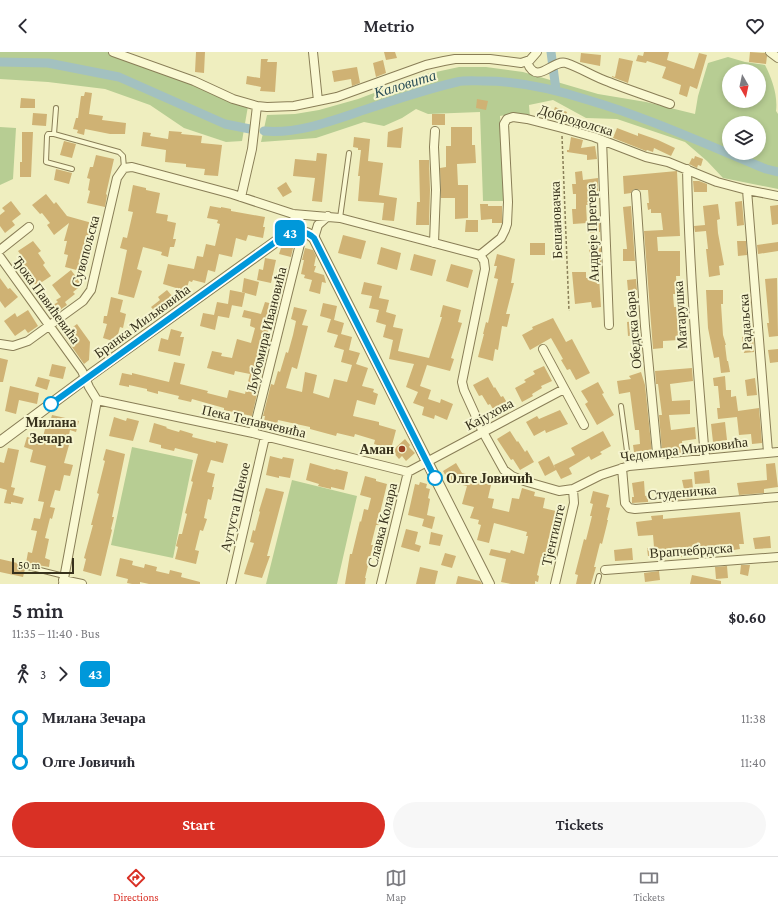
<!DOCTYPE html>
<meta charset="utf-8">
<style>
:root{--surface:#fff;--page:#f7f7f7;--text:#2b2b33;--muted:#7c7c81;--line:#e1e1e2;--accent:#d93025}
body{margin:0;font-family:"Crimson Pro",serif;background:var(--page);color:var(--text);height:100vh;display:flex;flex-direction:column;font-size:15px;white-space:nowrap}
*{box-sizing:border-box;margin:0}
p{font-size:13px;color:var(--muted)}
.icon{flex:none;width:22px;height:22px;fill:none;stroke:currentColor;stroke-width:2;stroke-linecap:round;stroke-linejoin:round}
.map{position:relative;height:532px;overflow:hidden}
.details{display:flex;flex-direction:column;background:var(--surface);flex:1}
.details>*{flex:none}
.badge{padding:0 8px;border-radius:6px;font-size:14px;line-height:26px}
.needle{width:26px;rotate:171deg}
.fabs{position:absolute;left:722px;top:12px;display:grid;gap:8px}
.fabs a{display:grid;place-items:center;width:44px;height:44px;border-radius:50%;background:var(--surface);box-shadow:0 2px 6px #0003;font-size:20px}
.scale{position:absolute;left:12px;bottom:10px;width:62px;box-sizing:border-box;padding-left:4px;border:2px solid #37311c;border-top:0;font-size:11px;line-height:14px;white-space:nowrap;color:#37311c;-webkit-text-stroke:3px #f6f5cf;paint-order:stroke}
.map>.badge{position:absolute;translate:-50% -50%;box-shadow:0 0 0 2px #fff}
.legs{display:flex;align-items:center;gap:6px;height:44px;padding:0 12px;font-size:13px}
.legs p{margin-inline-start:auto}
.head{display:flex;align-items:center;justify-content:space-between;height:68px;padding:0 12px}
h1{font-size:22px;font-weight:600;line-height:30px}
.primary-button{display:flex;gap:8px;margin-top:auto;padding:8px 12px}
.primary-button a{flex:1;height:46px;border-radius:24px;background:var(--accent);color:#fff;font-size:16px;font-weight:600;line-height:46px;text-align:center}
.primary-button a+a{background:var(--page);color:var(--text)}
ul{padding:0 12px;list-style:none}
li{display:flex;align-items:center;gap:14px;height:44px;font-size:15px}
li i{display:grid;place-items:center;width:6px;height:100%;margin:0 5px;background:currentColor}
li i::after{content:'';width:10px;height:10px;margin:-5px;border:3px solid;border-radius:50%;background:var(--surface)}
li p{margin-inline-start:auto}
li:first-child i{background:linear-gradient(#0000 50%,currentColor 0)}
li:last-child i{background:linear-gradient(currentColor 50%,#0000 0)}
header{display:flex;justify-content:space-between;align-items:center;height:52px;padding:0 12px;background:var(--surface);font-size:18px;font-weight:600}
.menu{display:flex;justify-content:space-around;align-items:center;height:56px;border-top:1px solid var(--line);background:var(--surface);font-size:11px;color:var(--muted)}
.menu a{display:grid;justify-items:center;gap:2px}
.menu .on{color:var(--accent)}
.map>svg:first-child{display:block}
</style>
<header><svg class="icon" aria-label="back" viewBox="0 0 24 24"><path d="M15 5l-7 7 7 7"/></svg>Metrio<svg class="icon" aria-label="heart" viewBox="0 0 24 24"><path d="M12 20l-8-8c-3-5 5-10 8-4 3-6 11-1 8 4z"/></svg></header>
<div class="map">
<svg width="778" height="532" viewBox="0 0 778 532">
<rect width="100%" height="100%" fill="#efeebf"/>
<path fill="#b7cd93" fill-rule="evenodd" d="M0,0H120L248,54L242,89L226,90L184,76L150,53L105,37L48,30L0,27Z
M728,5L745,10L765,13C772,27 778,43 776,59L778,62V137L723,126L707,109L685,90L617,67L586,66L553,48L529,53L530,66L511,62L500,64L505,149H483L480,60L428,62L416,57L402,66L384,74L364,70L316,86L261,90L267,63L295,62L319,58L358,47L422,23L459,15H486L523,20L598,42L646,50L695,62L698,44L708,11ZM729,19H759V49H729ZM729,71H759V101H729Z
M0,75L16,76L13,127L0,133Z
M132,395L193,408L173,506L111,493Z
M292,428L357,444L337,532H266Z"/>
<g fill="none" stroke-linecap="round" stroke-linejoin="round">
<path stroke="#a3c1c0" stroke-width="9" d="M551,0L556,38
M0,10L48,11L119,25L225,72L250,77
M264,79C296,82 329,70 358,60C391,49 423,38 457,30C465,28 475,29 484,29C520,29 554,37 588,48C649,66 707,93 766,117L778,120"/>
</g>
<path fill="#cfb274" d="M196,0H205L204,21L195,20Z
M384,0H395L397,6L386,8Z
M644,0H669L667,8L694,17L699,1L707,3L697,37L690,34L687,45L679,42L681,33L662,26L666,15L647,9L646,11L636,9L638,3L643,4Z
M750,0L765,1L767,4L766,12L749,10Z
M581,1L601,3L600,14L580,10Z
M619,6L633,9L628,31L612,25V24L615,25Z
M261,7H268L267,10H277L275,40L260,39L261,35L246,32L247,24L260,26Z
M383,8L386,21L376,25L373,11Z
M357,15L360,31L352,34L351,27L334,30L332,19Z
M85,40L92,41L89,62L103,64L102,68L126,71L125,82H110L85,77L84,83L77,81L78,78L73,77L76,66H78L81,44H84Z
M21,46L35,47V56H20Z
M477,47L488,49L486,58L476,56Z
M555,55L567,60L564,68L552,64Z
M33,61L47,62L46,74L32,73Z
M432,62H445V73H432Z
M579,70L598,76L597,80L577,75Z
M403,75L401,96L387,95L388,80Z
M451,75H472V93H475L476,111L457,112L458,133H468V166L455,167V146H441L440,116L446,115V94H451Z
M617,76L638,84V81L658,88L675,96L671,104L654,96L653,100L647,98L646,99L613,86Z
M169,79L182,80L181,82L202,84L201,91L222,93L218,124L204,123L205,117L186,115V112L165,110L166,98L141,94L143,80L151,81L150,84L168,87Z
M22,80H33L31,125H20V110H22Z
M354,85L370,87L368,109L383,111L379,143L397,146L394,169L382,168L384,151L358,149L360,124H358L361,98H358V96L353,95Z
M571,85L583,88L581,96L595,94L597,107L587,108V103L567,100V98H569Z
M64,89L76,92L72,106L60,103Z
M317,101L327,102L322,150L312,149L315,126L293,124L295,107L316,109Z
M96,103L114,107L106,142L107,143L105,155L87,151L90,139L88,138L90,127L87,126L90,115H93Z
M695,104L703,107L701,114L698,113L697,116L689,112L692,106L694,107Z
M419,108H429L430,138L429,173H416L417,150H420Z
M56,117L72,121L69,132L54,128Z
M582,119L583,128L598,126V143L594,144L595,150H587L588,153H586L587,171L573,172L572,157H576V142H573L572,132H576L575,120Z
M677,119L680,184L657,185L658,199H680V224H676L677,242H673L674,255H678L679,288L663,289V296L653,297L644,179L663,178L661,161H651V157L648,158L647,151H649L648,138H640L635,137L633,138L631,141L624,142L623,124Z
M693,129H699L707,132V140H694Z
M286,130L292,140L283,145L277,136Z
M133,133L146,136V138L160,141L156,161L168,163L167,169L176,171L173,187H176L174,195H170L168,205L161,203L162,200L143,195L137,217L142,219L134,246L118,242L127,198L120,196L123,185L127,186L133,160L128,159Z
M46,142L54,152L56,150L67,164L92,171L86,194L87,195L84,207L87,208L84,220L65,215L68,203L64,202L67,189H64L69,171L54,183L47,173L50,171L42,161L40,162L32,153Z
M11,149L21,162L12,169L15,173L5,181L0,174V163L5,159L2,156Z
M742,149L744,173L737,174L735,150Z
M480,152H488V154H502V171H492V167L481,168Z
M718,152L720,167L717,168L718,181L724,213L719,214L720,223L709,225L706,197H708L706,179L695,180L694,174L705,173L703,154Z
M778,153V172L772,173L770,154Z
M210,154L221,156V155L231,157V159L265,165L263,175H265L263,186L248,183L246,189L236,186L232,205L219,202L215,220L208,218L205,231L193,228L192,230L189,229L186,239L163,232L168,212L194,217L197,204L203,205L206,192L215,194L220,172L217,171L218,168L207,166Z
M631,154L635,209H623V197H627L623,155Z
M466,168H478V180H465Z
M589,169H600V180L589,181Z
M343,183L366,189L361,207L338,201Z
M33,189L41,199L38,201L45,211L43,213L51,224L36,234L29,224L31,222L24,212L26,210L18,199Z
M292,189L294,192L291,205L279,202L281,196Z
M737,189H746L747,203L738,204Z
M778,190V199L758,202L757,193Z
M530,191H545V203H530Z
M381,195L401,201L397,218L377,212Z
M305,196L313,198L316,204L314,214H316L314,220L324,223L326,231L322,230L320,242L309,239L312,228L304,226L305,223L301,222L304,208H302Z
M601,196V210L590,211L589,197Z
M414,202L436,208L432,224L410,218Z
M497,202L515,207L511,231H514L506,262H510L507,275L502,274L498,298L495,297L493,309L478,305L484,282H483L486,270L488,271L498,227L494,226L497,214H494Z
M265,206L276,208L271,231L257,228L259,217L263,218Z
M451,212L473,218L468,236L446,229Z
M71,218L82,233L73,240L75,242L65,250L67,253L57,260L53,253L58,250L56,248L61,245L52,233Z
M572,220H586V226L599,225L601,255L592,256L591,250L575,252Z
M0,226L8,237L10,236L18,245L5,256L0,249Z
M244,226L259,230L256,244L242,240Z
M777,226L778,284L769,285L767,271H769L765,227Z
M636,227L637,238L628,239L627,228Z
M364,230L382,234L379,246L389,248L386,260L396,263L393,275L403,277L398,299L429,306L442,265H440L443,253L461,258L458,270L462,271L451,306L454,307L450,319L427,313L420,334L431,338L428,347L440,351L441,347L453,352L447,368L435,363L434,367L422,363L424,355L413,351L418,340L406,335L414,312L389,307L393,288L383,285L386,273L376,270L379,258L369,256L372,244L361,242Z
M167,238L177,250L158,263L151,255L160,248L158,245Z
M230,238L245,241L242,255L231,253H232L229,266L218,264L215,278L200,274L203,261L214,263L217,250L228,252Z
M706,238H723V252H721L723,283L726,293H725L727,309H728L730,320L721,321L719,305L714,306L708,276Z
M750,241L751,254L742,255L741,242Z
M111,245L123,248L120,260L126,262L123,276L120,275L116,290L103,286L107,272L103,271L104,264H107Z
M265,250L278,253L273,273L270,272L264,294L265,295L257,328L260,329L252,364L224,358V356L192,347L191,350L178,347L179,344L158,339V342L147,339V337L129,333V335L119,333L122,321L132,323V321L169,330L174,310L185,312L180,332L208,339L207,341L227,346L229,338L245,342L250,322L235,319L234,323L207,316L212,299L222,301L221,304L232,306L237,287L251,291L255,276L250,274L251,267L242,265L244,258L261,262Z
M323,251L337,254L334,268L320,264Z
M294,255L307,258L302,273L308,274L297,317L292,315L286,336L302,340L305,320L317,323L313,341L329,346L334,327L347,330L352,313L341,310L344,298L334,295L338,283L327,280L331,267L344,271L341,282L352,285L349,298L360,301L356,312L368,316L362,334L374,337L373,340L378,342L375,353L357,348L353,364L379,370V373L396,378L391,397L374,392L375,388L355,382L354,385L337,381L336,384L310,377V375L278,368L276,377L263,374L265,364H263L271,332L274,333L278,319L280,320L286,300L288,301L293,283L296,269L291,267Z
M28,258L38,274L28,281L25,277L15,284L4,269L15,261L17,265Z
M553,266L566,290L572,287L590,321L576,328L570,317L567,318L561,308L563,307L551,286L530,298L522,283L533,277L532,275Z
M637,269L638,283L628,284L627,270Z
M77,272L90,290L89,308L84,312L63,282Z
M171,277L182,280L180,285H184L180,304L158,299L161,286L168,288Z
M753,284L754,300L744,301L742,285Z
M778,297V310L770,311L768,298Z
M0,306L8,308L3,330H0Z
M52,312L66,315L63,327L49,324Z
M544,314L552,329L541,334L542,336L532,342L533,344L522,350L515,336L526,330L524,328L535,322L533,319Z
M692,316L693,329L670,332L672,349L690,348V362L669,363L671,378L695,375L696,387L682,389L683,403L674,404V398L662,399L659,363H662L658,332H656L655,319Z
M641,320L645,333L652,401L645,402V407L632,408V400H634L633,393L640,392L639,378H635L630,340L619,342L617,329L631,327L629,324Z
M725,324L726,338H731V345L736,344L738,359L759,356L762,391L752,392L751,382L739,383L737,365L718,367L717,356H720L718,334H714L713,326Z
M38,325L50,328L47,338L35,334Z
M488,325L494,336L495,335L501,345L503,344L509,354L496,362L490,352L488,353L482,343L479,344L473,333Z
M755,326L757,343L747,344L745,328Z
M598,330L604,341L602,342L614,363L597,373L585,352L588,350L581,339Z
M10,334L39,341L37,352L19,348L16,362L5,359Z
M560,358L568,372L546,381L545,378L534,384L526,370L537,364L539,367Z
M52,363L79,369L76,380L70,378L67,393H69L64,411L73,413L70,424L64,423L60,439L55,438L50,455L55,456L52,467L50,466L45,486L49,487L45,506L50,508L49,515L26,511L28,500L32,501L37,479L31,478L34,466L40,467L44,450L38,449L46,414L30,410L33,398L24,395L27,385L42,389L46,373L49,374Z
M114,365L126,369L127,366L139,369L133,389L109,384Z
M725,370L727,388L713,390L711,372Z
M154,371L167,375L166,376L172,378L179,380L180,378L193,382L192,385L216,391V389L228,392L223,411L211,408L207,420L215,422L212,435H214L211,448L208,447L204,466L207,467L203,479L200,478L195,498L199,499L196,512L175,507L178,495L176,494L179,482H182L187,462L185,461L193,430L191,429L198,402L175,396L174,399L161,396V393L149,390Z
M510,379L517,390L518,389L525,400L527,398L534,410L520,418L513,407L511,408L497,387Z
M603,379L611,394L600,400L602,402L591,408L589,404L569,416L572,422L561,427L556,418L545,424L538,410L549,404L555,416L554,413L575,403L571,396Z
M405,387L410,393L409,395L415,401L406,409L402,404L399,407L392,399Z
M8,396L19,398L11,435L15,436L13,443L24,446L22,452L11,450V452L4,451L7,438L0,436V410L4,411Z
M106,397L125,402L112,465H114L111,477L112,478L101,524L83,519L86,507L84,506L93,473H91L99,442L97,441L105,409L103,408Z
M270,404L282,407L283,405L294,407L290,426L279,424V426L266,423Z
M310,411L335,418L336,417L348,420L344,438L331,435V437L318,434L319,432L306,428Z
M456,411L462,421L476,425L475,429L491,433L488,446L494,447L492,456L509,460L512,446L519,447L522,436L535,440L534,444L545,446L543,456L556,459L554,468L562,470L557,494H555L551,507L541,505L537,523L539,524L538,530L535,529V532H511L501,530L506,507L489,503L491,497L510,501L511,498L524,502L528,484H526L527,480L494,471L489,491L477,488L481,473L478,472L479,468L470,466L474,455L462,452L467,434L449,430L443,419Z
M775,411L778,435L764,437V441L739,443L737,431L767,428L766,412Z
M709,418L710,431L695,432L694,420Z
M365,424L376,427V429L387,432L380,461H382L379,473H376L371,493H373L365,526H366L365,532H345L350,502H352L360,469L361,470L364,457L368,458L371,446L360,443Z
M692,427L694,446L667,449L666,439L684,437L682,428Z
M644,429L645,444L648,443V450L632,451V445H634L632,431Z
M420,430L427,432L426,436L430,437L428,446L430,447L427,463L435,465L432,477L422,474L424,467L408,463L415,432L419,433Z
M266,436L284,440L267,504H270L262,526L244,522L254,491L250,490L253,478L255,479L260,460L259,459Z
M593,439L609,443L606,455L610,456L607,468H608L602,492L600,491L594,515H596L591,532H576L578,523L575,522L584,487L586,488L592,464H590L593,452L590,451Z
M740,460L744,492H739L740,497L721,500V497L686,500L687,504L672,506V505H662V503L648,504L647,496L654,495L653,483L638,484L636,470L652,468L651,464L663,463V467Z
M406,477L418,480L415,492L421,494L419,500L401,495Z
M431,480L443,483L440,494L429,492Z
M770,484L771,496L755,497L753,486Z
M632,496L633,508L615,509L614,498Z
M445,501L456,504L452,516L441,513Z
M120,506L133,509L132,513L144,516L145,512L157,515L156,519L169,522L170,518L182,521L181,525L200,530V532H149L140,530V532H132L127,531L128,527L116,524Z
M0,507L26,513L23,525L0,520Z
M741,513H750L748,524L740,522Z
M727,514L728,526L716,527L715,515Z
M420,515L438,519L435,532H416Z
M659,519L660,528L645,530L644,521Z
M692,523L721,529V532H690Z
M458,524L480,529L482,532H456Z"/>
<g fill="none" stroke-linecap="round" stroke-linejoin="round">
<g stroke="#897e57" stroke-width="6">
<path id="service" d="M54,82L56,56
M72,117L46,110L47,84L48,82H54L119,100L123,104L124,116
M340,166L349,101
M621,354L629,414
M28,515L64,524
M597,532L599,524"/>
</g>
<g stroke="#897e57" stroke-width="10">
<path id="minor" d="M113,0L194,29L233,47L257,54L267,55L294,54L337,45L426,13L444,9L455,7H490L521,11L530,8L537,0
M313,0L318,49
M770,0L778,6
M527,10C537,35 552,7 566,11C581,16 594,25 609,30C629,38 650,45 670,52
M602,88L609,273
M687,117C689,214 697,310 705,406
M747,138L768,400
M636,142L645,274L658,411
M241,145L252,97L257,54
M293,162L295,166L296,180
M314,186L318,173L328,164
M434,191L436,138L434,95L435,79
M0,198L29,175
M480,203L501,186L505,178L507,172L508,150L504,72L507,67L513,65L527,67L562,76L594,85L646,105L668,110L717,130L747,138L778,144
M0,205L82,319L89,335L97,348L253,381L408,420L564,337
M0,292L13,294L28,289L83,249L91,238L117,126L124,116L132,115L232,142L293,162L340,166L480,203L484,209L485,217L462,330L464,338L483,380L504,418L512,424L524,429L559,439L573,437L601,423L629,414L778,400
M543,297L584,373
M253,381L303,180
M622,416L625,451L629,456L635,457L778,445
M605,518L778,505
M63,528L82,532
M63,532L97,348
M231,532L265,385
M381,532L408,420
M555,532L574,451L573,437"/>
</g>
<g stroke="#897e57" stroke-width="12">
<path id="tertiary" d="M0,390L86,326L285,183C295,179 306,178 314,186L489,532"/>
</g>
<path stroke="#897e57" stroke-width="1.5" stroke-dasharray="3 2" stroke-linecap="butt" d="M562,84L569,259"/>
<use href="#service" stroke="#faf9d3" stroke-width="4"/>
<use href="#minor" stroke="#faf9d3" stroke-width="8"/>
<use href="#tertiary" stroke="#faf9d3" stroke-width="10"/>
</g>
<g fill="none" stroke-linecap="round" stroke-linejoin="round">
<g stroke="#fff" stroke-width="9">
<path id="line-1" d="M51,352L285,183C295,179 306,178 314,186L435,426"/>
</g>
<use href="#line-1" stroke="#0098da" stroke-width="6"/>
</g>
<g fill="#fff" stroke="#0098da" stroke-width="2">
<circle cx="51" cy="352" r="7"/>
<circle cx="435" cy="426" r="7"/>
</g>
<circle fill="#9a4325" stroke="#f6f5cf" stroke-width="1.5" cx="402" cy="397" r="4"/>
<g text-anchor="middle" dominant-baseline="central" stroke-width="4" stroke-linejoin="round" paint-order="stroke">
<g font-size="14" fill="#37311c" stroke="#f6f5cf">
<text transform="translate(576 68) rotate(17)">Добродолска</text>
<text transform="translate(556 168) rotate(-92)">Бешановачка</text>
<text transform="translate(592 181) rotate(-92)">Андреје Прегера</text>
<text transform="translate(85 199) rotate(-75)">Сувопољска</text>
<text transform="translate(47 248) rotate(54)">Ђока Павићевића</text>
<text transform="translate(680 263) rotate(-94)">Матарушка</text>
<text transform="translate(142 269) rotate(-36)">Бранка Миљковића</text>
<text transform="translate(745 270) rotate(-94)">Радаљска</text>
<text transform="translate(266 278) rotate(-76)">Љубомира Ивановића</text>
<text transform="translate(633 278) rotate(-95)">Обедска бара</text>
<text transform="translate(489 362) rotate(-28)">Кајухова</text>
<text transform="translate(254 369) rotate(13)">Пека Тепавчевића</text>
<text transform="translate(684 397) rotate(-7)">Чедомира Мирковића</text>
<text transform="translate(682 440) rotate(-5)">Студеничка</text>
<text transform="translate(235 455) rotate(-77)">Аугуста Шеное</text>
<text transform="translate(382 473) rotate(-76)">Славка Колара</text>
<text transform="translate(553 483) rotate(-77)">Тјентиште</text>
<text transform="translate(691 498) rotate(-4)">Врапчебрдска</text>
</g>
<g font-size="14" font-weight="bold" fill="#37311c" stroke="#f6f5cf">
<text x="51" y="370">Милана<tspan x="51" dy="16">Зечара</tspan></text>
<text x="446" y="426" text-anchor="start">Олге Јовичић</text>
</g>
<g font-size="14" font-weight="bold" fill="#37311c" stroke="#f6f5cf" text-anchor="end">
<text x="394" y="397">Аман</text>
</g>
<g font-size="15" font-style="italic" fill="#2b4f58" stroke="#f6f5cf">
<text transform="translate(405 32) rotate(-17)">Каловита</text>
</g>
</g>
</svg>
<div class="fabs">
<a><svg class="needle" viewBox="-14 -14 28 28"><path d="M0-13l5 13h-10z" fill="#e53935"/><path d="M0 13l5-13h-10z" fill="#7c7c81"/></svg></a>
<a><svg class="icon" aria-label="layers" viewBox="0 0 24 24"><path d="M12 4l9 5-9 5-9-5zM3 14l9 5 9-5"/></svg></a>
</div>
<div class="scale">50 m</div>
<b class="badge" style="left:290px;top:181px;background:#0098da;color:#fff">43</b>
</div>
<section class="details">
<div class="head"><div><h1>5 min</h1><p>11:35 – 11:40 · Bus</p></div><b>$0.60</b></div>
<div class="legs"><svg class="icon" aria-label="walk" viewBox="0 0 24 24"><circle cx="13" cy="4" r="2"/><path d="M13 8l-2 6 4 7M11 14l-3 7M7 12l3-4h3l4 4"/></svg>3<svg class="icon" aria-label="forward" viewBox="0 0 24 24"><path d="M9 5l7 7-7 7"/></svg><b class="badge" style="background:#0098da;color:#fff">43</b></div>
<ul>
<li><i style="color:#0098da"></i><b>Милана Зечара</b><p>11:38</p></li>
<li><i style="color:#0098da"></i><b>Олге Јовичић</b><p>11:40</p></li>
</ul>
<div class="primary-button"><a>Start</a><a>Tickets</a></div>
</section>
<nav class="menu">
<a class="on"><svg class="icon" aria-label="directions" viewBox="0 0 24 24"><path d="M12 3l9 9-9 9-9-9zM9 14v-3h6M13 9l2 2-2 2"/></svg>Directions</a>
<a><svg class="icon" aria-label="map" viewBox="0 0 24 24"><path d="M3 6l6-2 6 2 6-2v14l-6 2-6-2-6 2zM9 4v14M15 6v14"/></svg>Map</a>
<a><svg class="icon" aria-label="tickets" viewBox="0 0 24 24"><path d="M3 7h18v10H3zM15 7v10"/></svg>Tickets</a>
</nav>
